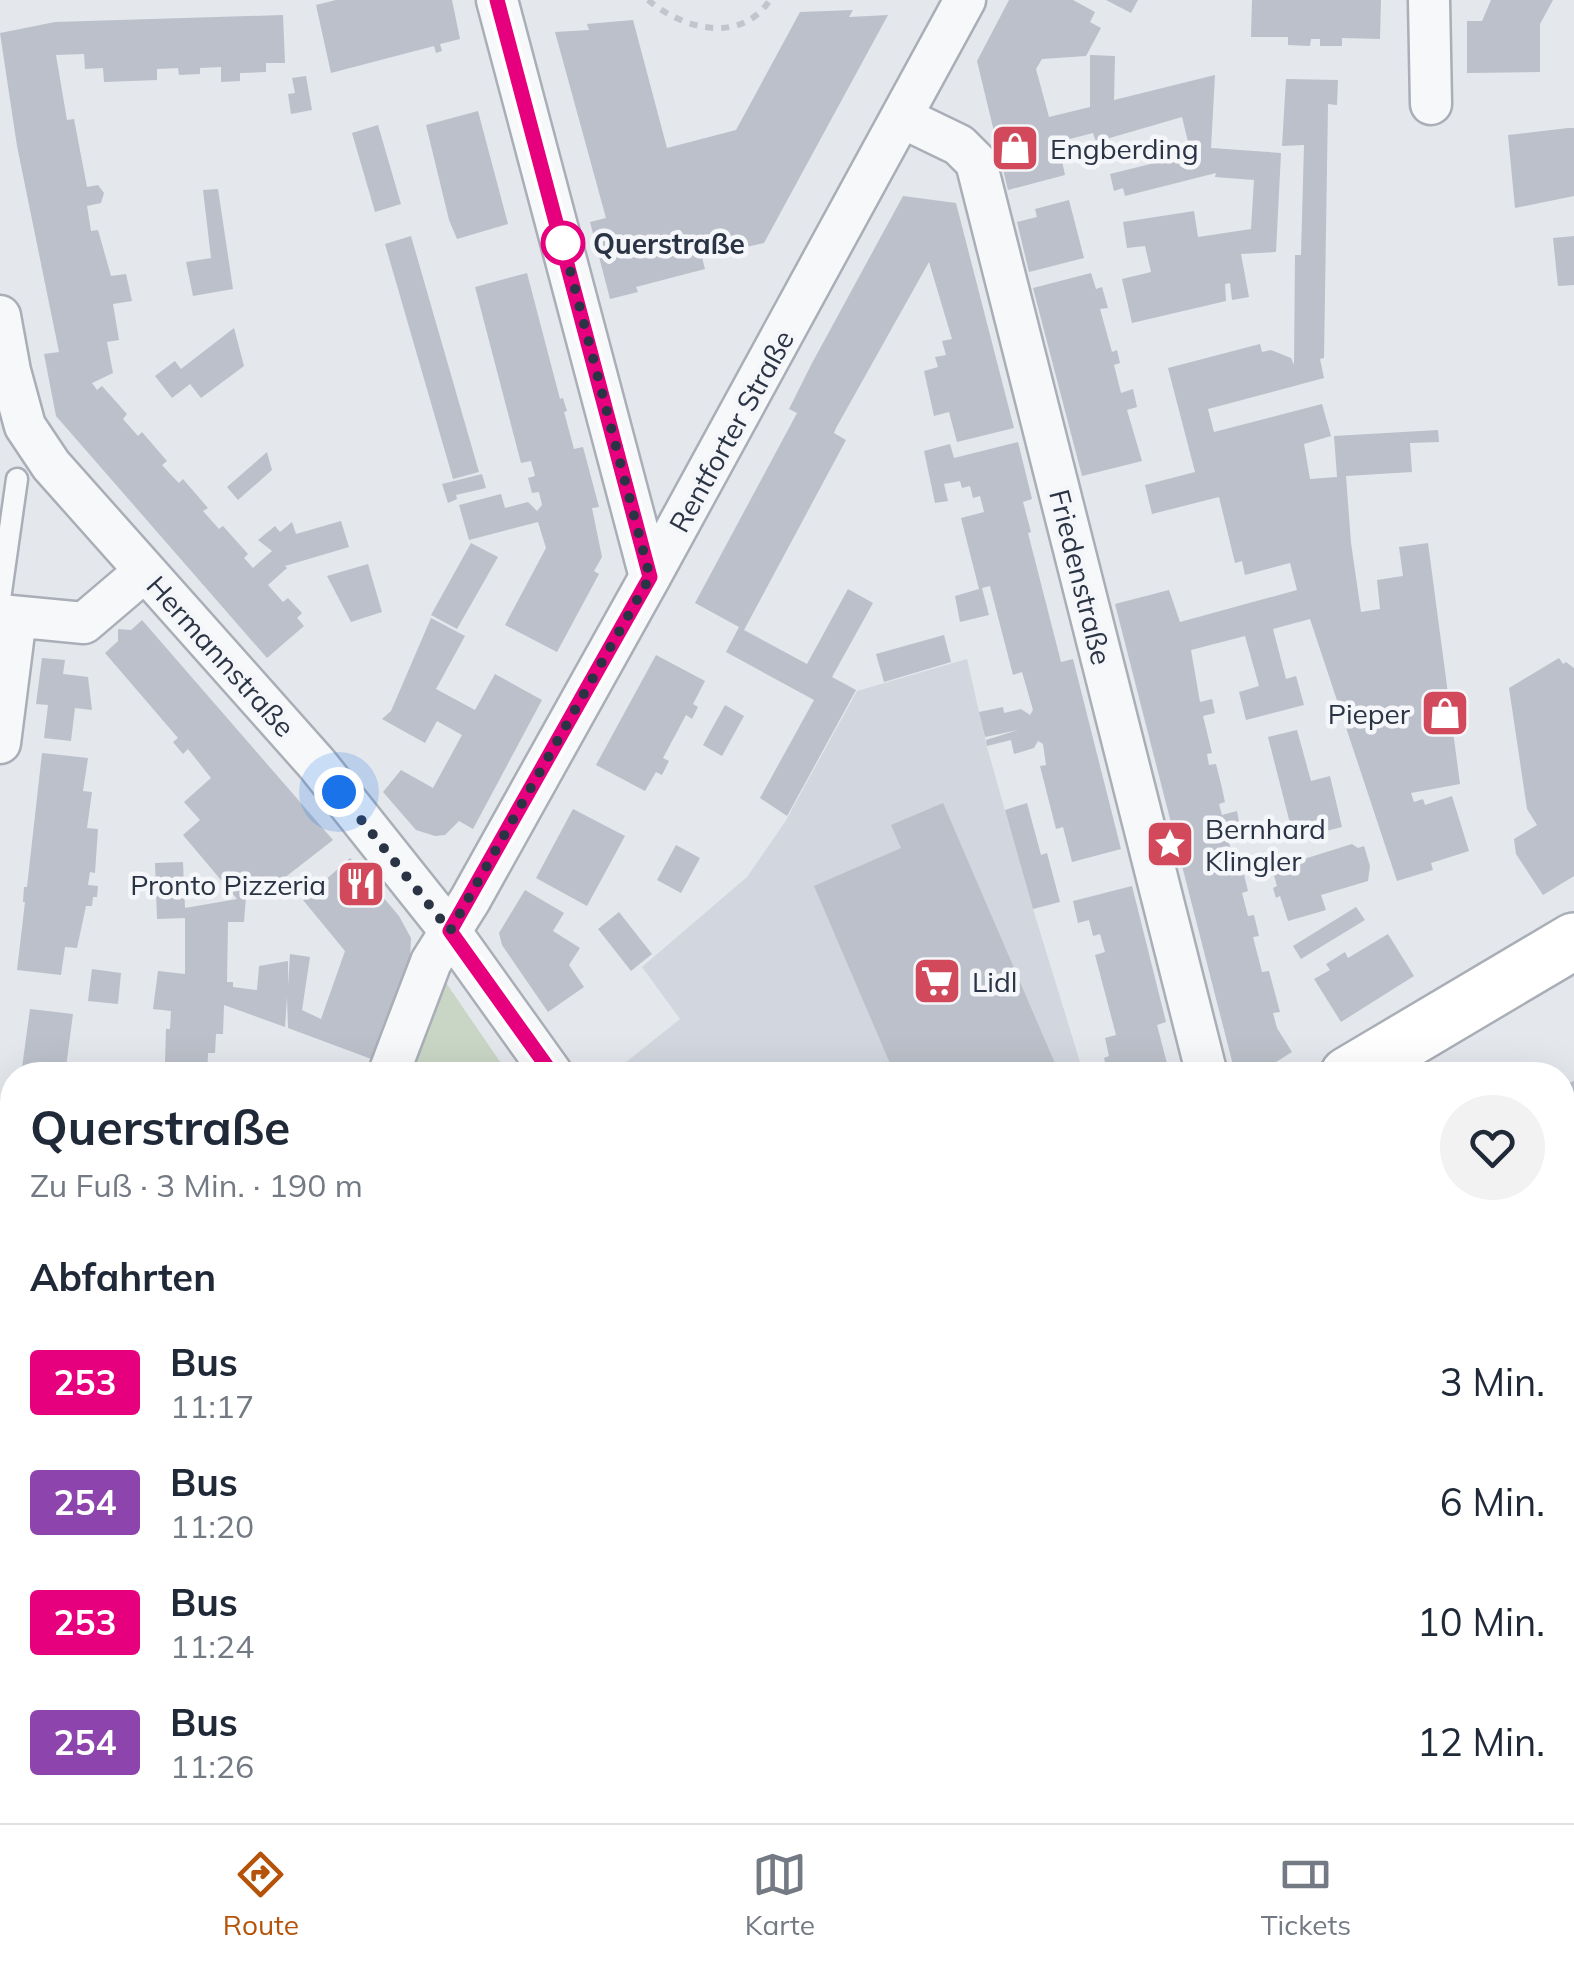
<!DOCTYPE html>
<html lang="de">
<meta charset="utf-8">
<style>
:root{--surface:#fff;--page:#f2f2f3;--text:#1f2937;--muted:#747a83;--line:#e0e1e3;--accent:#b45309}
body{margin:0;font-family:Mulish,sans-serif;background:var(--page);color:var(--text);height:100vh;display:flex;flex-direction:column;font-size:38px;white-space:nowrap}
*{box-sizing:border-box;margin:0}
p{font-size:32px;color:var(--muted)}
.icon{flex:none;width:55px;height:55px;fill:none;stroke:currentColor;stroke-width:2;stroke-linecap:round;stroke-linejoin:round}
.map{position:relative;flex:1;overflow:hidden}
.drawer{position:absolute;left:0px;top:1062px;width:1575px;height:762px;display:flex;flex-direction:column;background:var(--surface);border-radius:40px 40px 0 0;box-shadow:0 10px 40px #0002}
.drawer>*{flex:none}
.badge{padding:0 20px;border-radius:8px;font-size:35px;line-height:65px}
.you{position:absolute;width:50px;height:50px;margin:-25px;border:8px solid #fff;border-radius:50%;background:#1a73e8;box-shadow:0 0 0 15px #1a73e833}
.map>.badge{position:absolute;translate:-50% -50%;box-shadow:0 0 0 5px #fff}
h2{padding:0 30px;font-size:38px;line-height:90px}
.round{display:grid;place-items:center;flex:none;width:105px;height:105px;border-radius:52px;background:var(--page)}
.headline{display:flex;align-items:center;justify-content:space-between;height:170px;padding:0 30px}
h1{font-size:48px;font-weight:700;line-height:75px}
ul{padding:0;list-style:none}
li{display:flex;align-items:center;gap:30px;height:120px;padding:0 30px}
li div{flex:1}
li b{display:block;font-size:38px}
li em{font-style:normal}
li .badge{min-width:110px;font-weight:700;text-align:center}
.dock{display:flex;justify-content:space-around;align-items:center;height:140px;border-top:2px solid var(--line);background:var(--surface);font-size:28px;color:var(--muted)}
.dock a{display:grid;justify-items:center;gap:5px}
.dock .current{color:var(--accent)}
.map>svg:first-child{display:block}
</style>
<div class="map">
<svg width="1574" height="1823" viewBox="0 0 1574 1823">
<rect width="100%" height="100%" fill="#e4e7ec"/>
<path fill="#d2d6de" d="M967,659L987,747L1033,909L1084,1075H610L680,1019L642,967L747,877L785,822L857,691Z"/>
<path fill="#c9d6c5" d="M438,971L509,1075H426L428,1068L405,1057Z"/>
<path fill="#bbc0ca" d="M336,0H452L460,39L440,44L442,51L436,53L434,46L331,73L316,5Z
M1009,0H1073L1095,12L1090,22L1101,28L1086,56L1042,59L1036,69L1049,117L1090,107V55L1115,56L1114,100L1215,75L1211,148L1281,153L1276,252L1241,254L1249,297L1232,300L1230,283L1225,284L1226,301L1132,323L1122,279L1151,272L1145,246L1127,248L1123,222L1194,211L1198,237L1251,229L1254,180L1215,177L1216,173L1125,196L1123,188L1114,191L1110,174L1191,154L1182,117L1096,142L1093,133L1058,142L1065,175L1008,190L977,61Z
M1106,0H1138L1131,13Z
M1252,0H1381L1380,39L1342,38V46H1320V39H1311L1310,46L1288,45V37H1251Z
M1491,0H1553L1540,24V72L1467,73V21H1482Z
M853,10L849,17L888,15L764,243L702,257L705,269L636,287L638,292L610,299L590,222L606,218L555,32L589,30L587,24L633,20L667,148L736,130L800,12Z
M283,15L285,63H266V72L240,73V81L221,82V67L200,68V74L179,75L178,68L157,69V80L104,82L103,68L85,69L84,54L56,55L67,120L74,119L87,187L98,185L104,193L101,203L87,206L91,231L98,230L111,276L126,274L132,301L113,304L119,340L107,342L113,373L92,383L97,390L102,386L127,414L123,419L138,436L142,432L167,461L162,465L172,476L179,483L183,479L208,508L203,511L219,529L223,526L248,554L244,558L253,568L272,551L258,540L275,526L280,532L292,522L296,534L341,521L349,547L285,566L287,568L268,585L283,602L288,598L302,613L297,618L304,626L267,658L56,416L44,354L59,352L17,146L0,33L55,22Z
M306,76L312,110L291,114L288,94L295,93L292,78Z
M1286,79L1338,80L1337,105L1328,104L1324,358L1320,359L1324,378L1208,409L1214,432L1322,404L1331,436L1304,444L1310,479L1337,477L1334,436L1438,430L1439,442L1410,443L1412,472L1346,476L1351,543L1361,612L1380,609L1377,580L1403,576L1399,547L1428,543L1460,784L1411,793L1414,802L1423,799L1425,805L1452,796L1469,851L1431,863L1433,870L1397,881L1310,619L1273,629L1286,679L1296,676L1304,705L1246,720L1239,692L1259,686L1245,636L1191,650L1200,702L1212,699L1215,713L1203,716L1212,753L1207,754L1209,765L1216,764L1221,784L1225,802L1219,804L1222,815L1237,811L1239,822L1231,825L1236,841L1229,842L1232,855L1239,854L1248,891L1242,893L1248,916L1254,915L1259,936L1253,937L1262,972L1269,971L1280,1012L1273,1013L1277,1028L1292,1052L1255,1075H1248L1233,1065L1115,604L1169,590L1180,622L1297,590L1290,563L1245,575L1242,561L1235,563L1219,497L1152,514L1145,485L1195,472L1168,368L1260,344L1262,352L1271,350L1291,358L1294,365L1295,255H1301L1304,145L1282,146Z
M478,111L508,224L457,239L449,220L426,125Z
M378,125L401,204L375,212L352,133Z
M1568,128H1574V196L1515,208L1508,135Z
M218,189L233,289L193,296L186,262L211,258L203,190Z
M903,196L956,203L1014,428L957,442L949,412L934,416L924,371L938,367L935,357L946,355L942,341L952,339L929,262L836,428L834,433L846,440L744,630L807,664L848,589L873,603L832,677L856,690L787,816L760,798L814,700L726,652L739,627L695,603L797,413L789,409L811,365Z
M1069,200L1084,258L1029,272L1017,222L1037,217L1035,209Z
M411,236L479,472L453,479L385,244Z
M1574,236V285L1558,286L1553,238Z
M527,273L560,399L563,398L567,411L564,412L574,449L583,447L599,507L592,508L602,557L594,571L599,574L557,652L505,625L546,548L538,522L469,540L459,505L501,494L505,508L528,502L537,511L542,505L539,492L532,493L528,478L535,476L531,461L521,463L475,287Z
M1091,273L1096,289L1102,287L1108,308L1100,309L1112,352L1117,350L1120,363L1114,365L1121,393L1133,389L1137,407L1127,410L1142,461L1082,476L1033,288Z
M234,328L244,366L201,398L190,384L172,398L155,376L175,361L181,369Z
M1018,442L1032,499L1023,502L1031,532L1028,533L1061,662L1073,659L1121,849L1072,862L1063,827L1056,829L1040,766L1046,765L1043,744L1038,741L1034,748L1014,754L1011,740L987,746L986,740L1018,730L985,737L979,712L1003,707L1004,713L1021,709L1030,715L1033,710L1022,672L1013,675L990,586L982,588L989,615L960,622L955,596L979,589L961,518L984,512L980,496L973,498L970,486L962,488L960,481L955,482L944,484L948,501L935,503L924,451L950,444L954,458Z
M267,452L272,470L238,500L227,487Z
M482,474L486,488L456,495L457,499L448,503L442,484Z
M471,543L498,557L457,629L431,615Z
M368,564L382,612L351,622L327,576Z
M431,618L465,636L436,689L475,710L495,674L542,700L473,829L459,821L445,835L435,836L416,830L383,792L401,770L433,788L462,735L437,721L425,743L382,719L391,711Z
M142,620L333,840L265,893L246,896L244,922H228L227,982H233V987L257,990L259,966L288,961V986L290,954L310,957L302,1010L321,1019L345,951L303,900L350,858L399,916L411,938L410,960L374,1060L288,1028L287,997L285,1027L224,1005L223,1034H216L215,1053H208L207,1075H181V1064L165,1063L166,1029H170L171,1011L153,1009L158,971L185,974V918L157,919L155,863L183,862L185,908L237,899L183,835L200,820L184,802L211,778L188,749L183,754L173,742L178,738L105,653L118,641V629L131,630Z
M944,635L951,662L884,682L876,654Z
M656,655L705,681L693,704L698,707L692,719L686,715L663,758L669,761L662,775L656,772L645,791L596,765Z
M42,658L65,660L63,674L88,677L92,710L75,708L71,741L44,738L48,705L36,704Z
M1559,658L1563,664L1566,662L1574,668V876L1543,895L1516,854L1514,839L1537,825L1527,809L1509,688Z
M725,705L744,716L722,756L703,745Z
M1297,730L1311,781L1330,776L1342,827L1294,839L1268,737Z
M42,753L88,758L83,791L92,792L87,828L98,829L95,873L90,872L88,885L98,886L97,897H93L92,906H86L77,948L65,947L61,975L17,970L25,902H23L24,887H27Z
M943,803L1060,1075H895L814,886L901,848L891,825Z
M1027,803L1041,855L1047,853L1060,902L1033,909L1005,810Z
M573,809L625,836L587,906L536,878Z
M1352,844L1358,848L1364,846L1370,866L1368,881L1321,895L1326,910L1288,921L1280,896L1276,898L1273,888L1277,886L1272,869Z
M676,845L700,858L681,893L657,880Z
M1132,886L1166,1022L1157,1025L1170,1075H1108L1104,1058L1109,1056L1105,1038L1116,1035L1095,955L1105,952L1100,934L1093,936L1089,920L1078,923L1073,901Z
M525,890L564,913L553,931L580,948L569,965L584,987L548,1012L502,945L499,933Z
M1356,907L1365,920L1301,959L1293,946Z
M619,912L652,954L631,971L598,929Z
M1388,934L1414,976L1341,1022L1314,979L1330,970L1326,964L1345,952L1348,958Z
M92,969L121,973L118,1004L88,1001Z
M30,1009L73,1014L65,1075H21Z
M313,1063L358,1073V1075H310Z
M1574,1081V1180L1562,1186V1086Z
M10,1137H12V1212L1,1211Z
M0,1241L12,1242V1331L0,1329Z
M0,1360L12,1363L2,1441H0Z
M0,1484L12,1486V1512L4,1574H0Z
M0,1615L12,1618V1668L0,1666Z
M238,1812H319L304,1823H223Z
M475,1812H524L509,1823H460Z
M596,1812H695L698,1817L689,1823H580Z
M1099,1812H1173L1181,1823H1107Z
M1375,1812H1429L1433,1823H1378Z
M1496,1812H1553L1556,1823H1499Z"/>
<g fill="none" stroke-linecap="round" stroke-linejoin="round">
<g stroke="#a9aeb7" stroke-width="25">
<path id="service" d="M0,599L17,479"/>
</g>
<g stroke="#a9aeb7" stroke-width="45">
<path id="minor" d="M497,0L650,577
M1429,0L1431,104
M903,118L959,145L976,162L1207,1075
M0,316L10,371L25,426L51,465L317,764L450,931L553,1075
M0,615L84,623L145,571
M0,743L16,617
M388,1075L431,962L470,900L650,577L965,0
M0,1589L12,1591
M1069,1812L1076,1823
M1459,1812L1463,1823"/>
</g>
<g stroke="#a9aeb7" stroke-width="60">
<path id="secondary" d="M1348,1075L1574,941
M15,1823L28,1812
M90,1823L102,1812"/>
</g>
<path stroke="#c2c5cb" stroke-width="6" stroke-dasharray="8 8" stroke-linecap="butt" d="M648,0C683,29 740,45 770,0"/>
<use href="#service" stroke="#f7f8fa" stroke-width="20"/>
<use href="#minor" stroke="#f7f8fa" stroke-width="40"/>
<use href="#secondary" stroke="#fff" stroke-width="55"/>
</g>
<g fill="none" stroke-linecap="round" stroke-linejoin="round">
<g stroke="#fff" stroke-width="22">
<path id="line" d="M497,0L650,577L450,931L553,1075"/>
</g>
<use href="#line" stroke="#e6007e" stroke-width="15"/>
<path stroke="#2b3445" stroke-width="10" stroke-dasharray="0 18" d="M339,792L450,931L650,577L563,243"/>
</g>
<defs>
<g id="shop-square" transform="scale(2.5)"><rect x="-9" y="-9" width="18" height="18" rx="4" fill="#d1495b" stroke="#f4f6f9"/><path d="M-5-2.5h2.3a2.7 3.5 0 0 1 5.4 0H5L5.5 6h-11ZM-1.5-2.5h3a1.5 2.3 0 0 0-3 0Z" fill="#fff"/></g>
<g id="sight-square" transform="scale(2.5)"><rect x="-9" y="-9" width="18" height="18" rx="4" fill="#d1495b" stroke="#f4f6f9"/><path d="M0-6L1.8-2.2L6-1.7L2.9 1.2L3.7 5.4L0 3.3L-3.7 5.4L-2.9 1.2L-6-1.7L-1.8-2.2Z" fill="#fff"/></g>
<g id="restaurant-square" transform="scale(2.5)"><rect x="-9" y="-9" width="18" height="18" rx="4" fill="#d1495b" stroke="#f4f6f9"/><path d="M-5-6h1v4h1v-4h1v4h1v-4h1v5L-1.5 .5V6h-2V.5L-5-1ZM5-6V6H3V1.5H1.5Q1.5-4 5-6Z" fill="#fff"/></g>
<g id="supermarket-square" transform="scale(2.5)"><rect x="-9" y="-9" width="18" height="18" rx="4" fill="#d1495b" stroke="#f4f6f9"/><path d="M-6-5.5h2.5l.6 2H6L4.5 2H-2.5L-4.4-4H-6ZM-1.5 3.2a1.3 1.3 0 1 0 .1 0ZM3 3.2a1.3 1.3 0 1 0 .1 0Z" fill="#fff"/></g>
</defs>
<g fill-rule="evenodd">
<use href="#shop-square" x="1015" y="148"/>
<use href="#shop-square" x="1445" y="713"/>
<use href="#sight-square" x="1170" y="844"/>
<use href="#restaurant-square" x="361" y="884"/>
<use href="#supermarket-square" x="937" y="981"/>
</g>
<circle fill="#fff" stroke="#e6007e" stroke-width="5" cx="563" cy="243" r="20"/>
<g text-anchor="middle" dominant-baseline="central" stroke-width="9" stroke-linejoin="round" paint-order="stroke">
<g font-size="28" fill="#2b3445" stroke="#f4f6f9" text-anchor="start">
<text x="1050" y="148">Engberding</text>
<text x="1410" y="713" text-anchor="end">Pieper</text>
<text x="1205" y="828">Bernhard<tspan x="1205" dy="32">Klingler</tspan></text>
<text x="326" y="884" text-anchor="end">Pronto Pizzeria</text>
<text x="972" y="981">Lidl</text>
</g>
<g font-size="28" font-weight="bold" fill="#2b3445" stroke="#f4f6f9" text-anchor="start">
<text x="593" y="243">Querstraße</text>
</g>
<g font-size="28" fill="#2b3445" stroke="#f4f6f9">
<text transform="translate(731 431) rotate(-61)">Rentforter Straße</text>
<text transform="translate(1081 577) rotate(76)">Friedenstraße</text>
<text transform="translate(221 656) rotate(48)">Hermannstraße</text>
</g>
</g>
</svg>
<div class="you" style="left:339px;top:792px"></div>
<section class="drawer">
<div class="headline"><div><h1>Querstraße</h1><p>Zu Fuß · 3 Min. · 190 m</p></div><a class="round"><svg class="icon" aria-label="heart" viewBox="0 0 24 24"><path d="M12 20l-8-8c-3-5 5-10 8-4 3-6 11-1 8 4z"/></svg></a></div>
<h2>Abfahrten</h2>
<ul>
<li><span class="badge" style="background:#e6007e;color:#fff">253</span><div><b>Bus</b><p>11:17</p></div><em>3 Min.</em></li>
<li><span class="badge" style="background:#8e44ad;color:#fff">254</span><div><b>Bus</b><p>11:20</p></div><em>6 Min.</em></li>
<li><span class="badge" style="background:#e6007e;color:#fff">253</span><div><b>Bus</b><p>11:24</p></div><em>10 Min.</em></li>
<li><span class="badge" style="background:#8e44ad;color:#fff">254</span><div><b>Bus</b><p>11:26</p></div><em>12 Min.</em></li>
</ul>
</section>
</div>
<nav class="dock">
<a class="current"><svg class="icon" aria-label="directions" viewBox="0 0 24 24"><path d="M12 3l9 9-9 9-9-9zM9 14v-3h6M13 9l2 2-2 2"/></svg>Route</a>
<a><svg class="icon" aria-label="map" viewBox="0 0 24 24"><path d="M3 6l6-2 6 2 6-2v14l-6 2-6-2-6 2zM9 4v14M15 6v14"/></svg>Karte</a>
<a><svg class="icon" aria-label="tickets" viewBox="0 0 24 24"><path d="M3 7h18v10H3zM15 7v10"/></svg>Tickets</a>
</nav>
